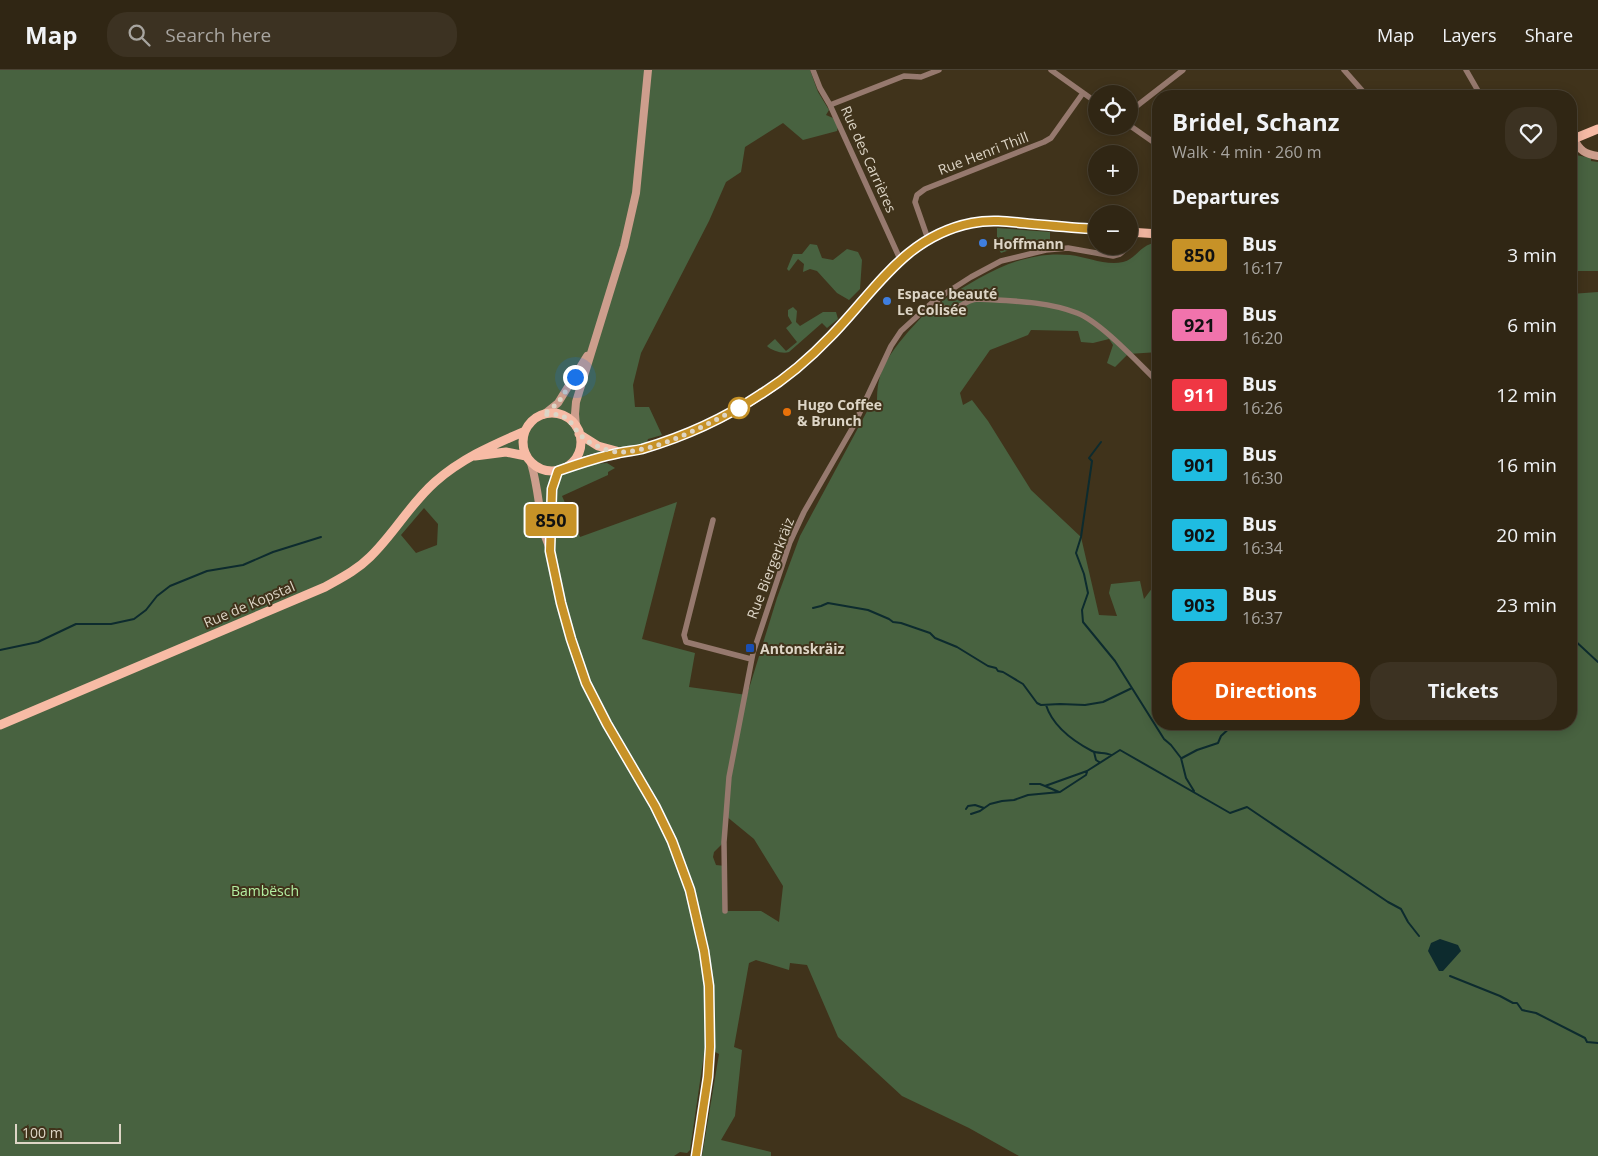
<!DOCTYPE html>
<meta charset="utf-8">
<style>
:root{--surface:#302614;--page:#3c3222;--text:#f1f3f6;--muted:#a8a5a0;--line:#4b4334;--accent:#ea580c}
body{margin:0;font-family:"Open Sans",sans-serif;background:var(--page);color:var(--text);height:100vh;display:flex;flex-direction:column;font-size:19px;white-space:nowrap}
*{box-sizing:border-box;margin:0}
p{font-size:16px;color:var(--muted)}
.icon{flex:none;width:28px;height:28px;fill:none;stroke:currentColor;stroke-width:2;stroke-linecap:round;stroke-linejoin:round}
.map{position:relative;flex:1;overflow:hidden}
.drawer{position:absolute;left:1152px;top:20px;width:425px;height:640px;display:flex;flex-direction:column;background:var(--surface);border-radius:20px;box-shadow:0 2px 12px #0003,0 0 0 1px var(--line)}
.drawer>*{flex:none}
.badge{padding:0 10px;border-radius:4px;font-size:18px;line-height:32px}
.buttons{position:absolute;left:1088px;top:15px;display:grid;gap:10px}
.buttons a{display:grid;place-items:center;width:50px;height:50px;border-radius:50%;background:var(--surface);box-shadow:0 2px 12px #0003,0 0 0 1px var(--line);font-size:25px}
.scale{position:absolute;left:15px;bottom:12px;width:106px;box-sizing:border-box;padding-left:5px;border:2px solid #ddd5c6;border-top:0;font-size:14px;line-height:18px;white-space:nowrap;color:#ddd5c6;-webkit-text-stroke:4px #40331b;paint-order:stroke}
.you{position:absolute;width:25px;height:25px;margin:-12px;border:4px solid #fff;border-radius:50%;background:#1a73e8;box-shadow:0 0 0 8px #1a73e833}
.map>.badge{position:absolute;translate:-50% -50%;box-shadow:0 0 0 2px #fff}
h2{padding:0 20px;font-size:19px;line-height:45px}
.round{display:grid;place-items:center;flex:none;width:52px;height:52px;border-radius:20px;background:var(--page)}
.overview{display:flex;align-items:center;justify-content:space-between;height:85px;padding:0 20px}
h1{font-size:24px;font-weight:700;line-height:38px}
.button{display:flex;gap:10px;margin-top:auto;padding:10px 20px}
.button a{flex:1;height:58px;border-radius:20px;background:var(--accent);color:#fff;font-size:20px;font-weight:700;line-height:58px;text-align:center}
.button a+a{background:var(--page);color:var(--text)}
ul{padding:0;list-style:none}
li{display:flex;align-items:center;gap:15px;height:70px;padding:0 20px}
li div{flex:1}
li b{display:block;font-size:19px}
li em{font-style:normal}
li .badge{min-width:55px;font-weight:700;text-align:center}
header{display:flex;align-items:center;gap:30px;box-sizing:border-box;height:70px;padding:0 25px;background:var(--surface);border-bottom:1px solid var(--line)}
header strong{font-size:24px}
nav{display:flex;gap:28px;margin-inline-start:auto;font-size:18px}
.search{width:350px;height:45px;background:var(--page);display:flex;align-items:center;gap:12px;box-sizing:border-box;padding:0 18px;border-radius:20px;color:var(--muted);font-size:19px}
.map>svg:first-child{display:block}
</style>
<header>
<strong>Map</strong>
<div class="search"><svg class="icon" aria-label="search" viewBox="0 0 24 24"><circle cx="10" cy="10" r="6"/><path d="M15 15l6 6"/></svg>Search here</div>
<nav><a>Map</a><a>Layers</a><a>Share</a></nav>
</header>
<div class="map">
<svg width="1598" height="1086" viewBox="0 0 1598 1086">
<rect width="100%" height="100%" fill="#40331b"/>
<path fill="#486240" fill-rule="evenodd" d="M0,0H810L818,22L829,40L826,45L833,48L838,57L837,61L803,70L783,53L745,77L741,102L726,112L709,151L641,283L633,315L635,337H649L662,365L648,369L644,379L595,389L593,394L607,393L615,398L608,402V405L562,426L580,467L677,432L642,569L695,583L689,617L747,625L777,528L800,466L872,332L877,334C877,326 877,318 879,310C886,283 910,260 929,239L941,238L942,231C981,206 1021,180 1070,185C1087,187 1106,196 1123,192C1137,189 1139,174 1159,172V282L1128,284L1115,297L1107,293L1113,275L1109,269L1093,273L1081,272L1078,261L1031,260L1028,265L990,280L960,323L963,335L972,330L988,351L1031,420L1081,467L1099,545L1117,546L1109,523L1111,514L1140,511L1144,529L1159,509V654H1571V224L1598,222V1086H1019L969,1058L902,1026L838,967L807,895L790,893L789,900L756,890L749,893L734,977L742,980L735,1046L721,1070L771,1082V1086H702L719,984L705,977L690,1080L687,1083L680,1082L674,1086H0ZM424,438L438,454L437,475L416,483L401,465ZM726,746L754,769L783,816L779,852L761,841H725V796L716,795L713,787L714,782L724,772Z
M1571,80L1576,85L1591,88V91L1598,92V201H1573L1571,203Z
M997,158L1050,162V172L1021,176L1001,183L998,178L1001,176L1002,171L997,167Z
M810,174L817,175L822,188L833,190L847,179L858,182L862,190L860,219L849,230L837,223L817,201L810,199L803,202L804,194L798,189L789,201L787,199L793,184H802Z
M793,237L797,241L796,252L800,256L823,242H836L838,249L827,258L822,253L789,282C783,284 772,281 767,276L775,269L786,281L797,272L786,258L792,253L788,246V240Z"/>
<path fill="#0d2b2e" d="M1440,869L1458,875L1461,881L1443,901H1439L1428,881L1431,873Z"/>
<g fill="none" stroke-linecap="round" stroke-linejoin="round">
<path stroke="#0d2b2e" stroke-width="2" d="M1101,372L1089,388L1092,391L1081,467L1076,483L1084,504L1088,523L1082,540L1083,552L1115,591L1164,669L1171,675L1181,688L1186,708L1194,721
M813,538L821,536L828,533L868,540L889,549L893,552L901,553L930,563L935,568L957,577L988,596L996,598L998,601L1003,602L1023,614L1037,633L1041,635L1060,634L1085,635L1103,632L1132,618
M1571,567L1598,592
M0,580L38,572L76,554H111L134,549L146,540L157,526L170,516L207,501L243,495L273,482L321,467
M1046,635C1053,657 1073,671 1092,681C1098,684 1105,682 1111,685
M1094,682L1096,690L1099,692
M1182,688L1197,680L1218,673L1221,666L1234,654
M1030,714H1040L1045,716L1087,701L1120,680L1230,743L1247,737L1388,832L1401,839L1408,852L1419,866
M1045,716L1059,722
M966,739L968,736L975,735L984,738
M971,744L980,741L990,734L1002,731L1014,730L1028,725L1060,722L1086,705L1087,702
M1450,906L1500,926L1513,933H1517L1522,940L1536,943L1585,968L1587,972L1598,973"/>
<path stroke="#96796e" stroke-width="5.5" d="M813,0L820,18L830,35L900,189
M1051,0L1096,32
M1344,0L1367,26
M1466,0L1481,26
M830,35L904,6L921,7L939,0
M1129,42L1183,0
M1129,55L1159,76
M928,169L915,132L917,125L925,119L1044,72L1051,68L1083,23
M1129,176L1137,163
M935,230C955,253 957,230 978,229C1011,231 1046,231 1077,243C1101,252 1139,294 1159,313
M713,450L684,565L686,572L751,589
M725,841L724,772L729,707L753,583L790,472L804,442L853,357L891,276L901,261L935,230L971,207L1001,191L1046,180L1068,178L1113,186L1120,184L1129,176"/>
<path stroke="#cd9e8d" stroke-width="8" d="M1574,69C1580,81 1585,84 1598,86
M543,345L558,333L587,286
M576,357L575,344L576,332L624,176L636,123L648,0
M531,393C538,416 539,440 544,463C546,470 549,475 550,481C554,498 557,516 561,533C567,560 575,587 586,612C606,660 638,702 661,747C696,818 713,899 710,978C709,1014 702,1050 696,1086
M550,474L552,419L558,401"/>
<path stroke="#f7bba5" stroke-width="9" d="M1571,70L1598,59
M1129,162L1159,164
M523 372a29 29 0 1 1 58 0a29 29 0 1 1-58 0Z
M579,364L598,376L620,382
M475,386L506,382L526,386
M568,396C584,391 602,386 619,383C626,381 634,381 641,379C688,366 734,344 774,316C799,298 822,276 843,253C882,210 911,166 972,153C992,149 1012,152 1032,154C1054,156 1075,158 1096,159
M0,655L325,517C341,508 357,500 370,487C394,464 410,434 435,412C462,388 493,375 525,361"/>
</g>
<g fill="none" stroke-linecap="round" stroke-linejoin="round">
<g stroke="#fff" stroke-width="11">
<path id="line" d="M696,1086L708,1007L710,977L709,916L704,881L690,820L672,771L655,736L607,654L586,613L571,569L561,533L550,481L552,419L558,401C578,394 598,387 619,383C627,381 634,381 642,379C683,367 725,348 761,324C787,308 810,288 831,266C875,221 905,166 972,153C992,149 1012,152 1032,154C1054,156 1075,158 1096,159"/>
</g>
<use href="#line" stroke="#c79227" stroke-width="8"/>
<path stroke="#ddd5c6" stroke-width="5" stroke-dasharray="0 9" d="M575,307L558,333L543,345C575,340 569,360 589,372C598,377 613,383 622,382C662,380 707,354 741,337L739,338"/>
</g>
<g fill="#3f7fe0" stroke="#40331b" stroke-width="2">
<circle cx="983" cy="173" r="5"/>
<circle cx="887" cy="231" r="5"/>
</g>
<circle fill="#fff" stroke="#c79227" stroke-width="2.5" cx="739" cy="338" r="10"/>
<circle fill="#e8710a" stroke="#40331b" stroke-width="2" cx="787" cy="342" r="5"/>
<rect fill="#1a4fb4" stroke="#40331b" stroke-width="2" x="745" y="573" width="10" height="10" rx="2.5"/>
<g text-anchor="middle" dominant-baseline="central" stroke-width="4" stroke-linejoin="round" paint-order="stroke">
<g font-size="14" fill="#ddd5c6" stroke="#40331b">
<text transform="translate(983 83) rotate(-21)">Rue Henri Thill</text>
<text transform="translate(869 89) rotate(66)">Rue des Carrières</text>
<text transform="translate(770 498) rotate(-69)">Rue Biergerkräiz</text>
<text transform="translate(249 534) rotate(-23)">Rue de Kopstal</text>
</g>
<g font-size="14" font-weight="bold" fill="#ddd5c6" stroke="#40331b" text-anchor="start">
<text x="993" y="173">Hoffmann</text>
<text x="897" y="223">Espace beauté<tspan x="897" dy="16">Le Colisée</tspan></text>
<text x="797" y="334">Hugo Coffee<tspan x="797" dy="16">&amp; Brunch</tspan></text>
<text x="760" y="578">Antonskräiz</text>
</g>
<g font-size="14" fill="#b4efa2" stroke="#40331b">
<text x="265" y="820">Bambësch</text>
</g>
</g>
</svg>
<div class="buttons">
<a><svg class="icon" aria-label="locate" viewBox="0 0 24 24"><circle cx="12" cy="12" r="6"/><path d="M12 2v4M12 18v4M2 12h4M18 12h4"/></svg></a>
<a>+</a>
<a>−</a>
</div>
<div class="scale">100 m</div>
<div class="you" style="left:575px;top:307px"></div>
<b class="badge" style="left:551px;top:450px;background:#c79227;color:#111">850</b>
<section class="drawer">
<div class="overview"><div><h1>Bridel, Schanz</h1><p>Walk · 4 min · 260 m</p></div><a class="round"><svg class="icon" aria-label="heart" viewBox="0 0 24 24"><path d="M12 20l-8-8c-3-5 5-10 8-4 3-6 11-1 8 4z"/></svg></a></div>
<h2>Departures</h2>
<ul>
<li><span class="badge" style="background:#c79227;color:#111">850</span><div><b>Bus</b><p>16:17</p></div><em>3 min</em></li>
<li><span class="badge" style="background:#f173ac;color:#111">921</span><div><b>Bus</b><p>16:20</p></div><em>6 min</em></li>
<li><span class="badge" style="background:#ef3744;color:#fff">911</span><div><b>Bus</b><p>16:26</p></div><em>12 min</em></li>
<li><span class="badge" style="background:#1fbce1;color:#111">901</span><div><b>Bus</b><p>16:30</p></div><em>16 min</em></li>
<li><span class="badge" style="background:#1fbce1;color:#111">902</span><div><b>Bus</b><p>16:34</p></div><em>20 min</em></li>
<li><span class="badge" style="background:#1fbce1;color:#111">903</span><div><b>Bus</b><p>16:37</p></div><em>23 min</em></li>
</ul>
<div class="button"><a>Directions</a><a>Tickets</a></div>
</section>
</div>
